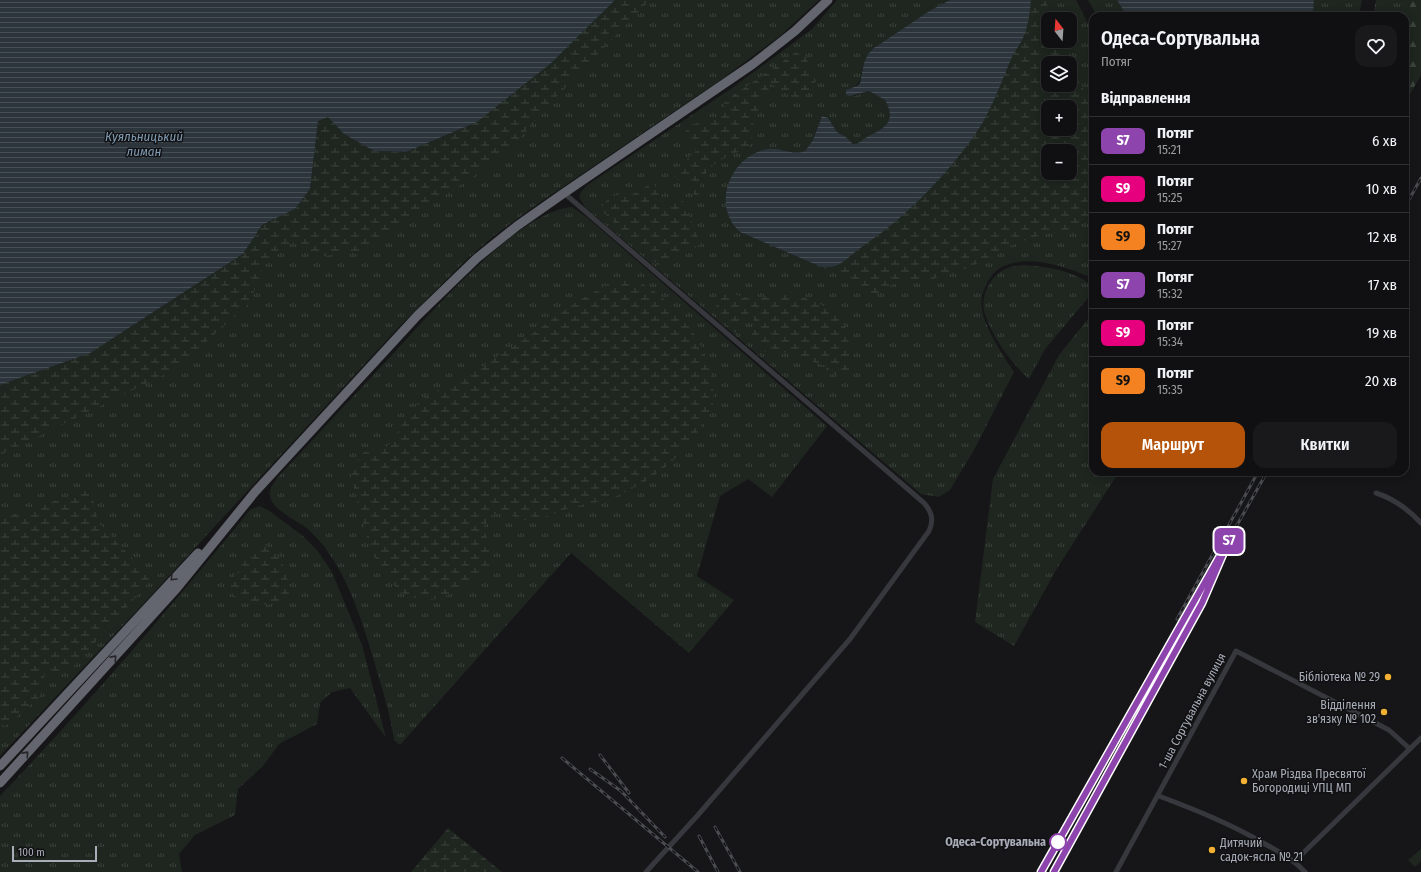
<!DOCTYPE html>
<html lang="uk">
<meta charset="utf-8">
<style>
:root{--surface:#101012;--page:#19191b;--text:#f1f3f6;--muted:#9c9d9f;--line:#303032;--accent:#b45309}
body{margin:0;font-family:"Fira Sans Condensed",sans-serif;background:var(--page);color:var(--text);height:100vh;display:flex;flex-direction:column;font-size:15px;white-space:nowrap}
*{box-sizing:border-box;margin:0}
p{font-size:13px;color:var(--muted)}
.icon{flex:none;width:22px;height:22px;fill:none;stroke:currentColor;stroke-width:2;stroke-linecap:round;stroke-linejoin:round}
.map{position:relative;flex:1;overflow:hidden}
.details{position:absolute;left:1089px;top:12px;width:320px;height:464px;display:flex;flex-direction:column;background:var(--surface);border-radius:12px;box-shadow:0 2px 10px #0003,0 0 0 1px var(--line)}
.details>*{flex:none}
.badge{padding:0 8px;border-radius:6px;font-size:14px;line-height:26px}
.needle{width:26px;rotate:343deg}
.tools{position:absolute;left:1041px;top:12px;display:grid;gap:8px}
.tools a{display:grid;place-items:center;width:36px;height:36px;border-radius:8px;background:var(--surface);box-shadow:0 2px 10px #0003,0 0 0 1px var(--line);font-size:20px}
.scale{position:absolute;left:12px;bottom:10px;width:85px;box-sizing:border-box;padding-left:4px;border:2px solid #a8adb8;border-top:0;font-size:11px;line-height:14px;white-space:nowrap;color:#a8adb8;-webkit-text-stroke:3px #111113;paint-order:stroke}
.map>.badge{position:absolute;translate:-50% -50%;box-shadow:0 0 0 2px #fff}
h2{padding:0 12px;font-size:15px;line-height:36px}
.round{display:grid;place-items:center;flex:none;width:42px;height:42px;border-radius:12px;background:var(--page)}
.summary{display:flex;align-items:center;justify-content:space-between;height:68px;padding:0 12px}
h1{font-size:19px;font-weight:600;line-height:30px}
.action{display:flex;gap:8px;margin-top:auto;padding:8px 12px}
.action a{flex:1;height:46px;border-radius:12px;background:var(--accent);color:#fff;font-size:16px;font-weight:600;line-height:46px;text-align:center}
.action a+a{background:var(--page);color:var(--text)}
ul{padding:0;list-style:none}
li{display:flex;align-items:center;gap:12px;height:48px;padding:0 12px;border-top:1px solid var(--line)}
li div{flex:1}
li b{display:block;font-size:15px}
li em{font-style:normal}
li .badge{min-width:44px;font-weight:700;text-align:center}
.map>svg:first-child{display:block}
</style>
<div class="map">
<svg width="1421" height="872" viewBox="0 0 1421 872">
<defs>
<pattern id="grass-tufts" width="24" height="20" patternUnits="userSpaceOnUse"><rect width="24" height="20" fill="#1e261f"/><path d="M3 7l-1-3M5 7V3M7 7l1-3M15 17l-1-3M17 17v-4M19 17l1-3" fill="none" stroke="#3c433d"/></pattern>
<pattern id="forest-firs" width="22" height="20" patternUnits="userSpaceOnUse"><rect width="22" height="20" fill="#1e261f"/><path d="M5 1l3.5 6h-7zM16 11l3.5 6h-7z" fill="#3c433d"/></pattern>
<pattern id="wetland-marsh" width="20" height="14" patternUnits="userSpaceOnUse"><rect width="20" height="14" fill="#1e261f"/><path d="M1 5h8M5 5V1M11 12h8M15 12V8" fill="none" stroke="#3c433d"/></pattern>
<pattern id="water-rules" width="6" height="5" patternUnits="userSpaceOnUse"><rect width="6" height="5" fill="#2c353c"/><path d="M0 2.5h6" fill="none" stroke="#485056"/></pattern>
</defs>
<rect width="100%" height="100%" fill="#161618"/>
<path fill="url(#grass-tufts)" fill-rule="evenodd" d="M615,0H819L781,35L722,79L539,203L495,235L466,260L397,329L145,602L0,756V396L412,178Z
M837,0H950L931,10L864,63C861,74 862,87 848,89L854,96L869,91L885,100C897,122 885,128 867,138C861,140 860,144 853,144L846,137L837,132L831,122L820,120L813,140L805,151C792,156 782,148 769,149C753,151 732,168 730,184C728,193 738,222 740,232L819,266L1030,14L1031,0H1076L1093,33V269L1087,276C1060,264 1004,247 987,283C983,291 980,299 982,309C984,327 1004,357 1014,372L974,450L950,490L939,497L921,494L586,208L579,197L581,192L586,186L732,88L812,29ZM1048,19H1070V41H1048ZM1048,63H1070V85H1048ZM1048,107H1070V129H1048ZM1048,151H1070V173H1048Z
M1088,0H1117L1127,16H1097Z
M1314,0H1362L1359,16H1313Z
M1376,0H1413L1402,16H1373Z
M572,207L589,219L827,426L772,497L748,479L720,496L697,576L734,600L689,653L571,553L400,745L394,740C391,718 385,698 379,678C366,634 354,589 328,552C322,543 315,536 308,529C298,521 272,510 270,496C269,488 274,483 278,477C315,437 353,397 390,357C428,317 517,211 572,207Z
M1023,265C1049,267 1072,270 1093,286V292L1045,349L1029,379C1012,364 989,333 984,310C981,294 991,276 1005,269C1010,266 1017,266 1023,265Z
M1093,313V472H1119L1056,570L1014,646L975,622L993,479L1059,355Z
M259,506L268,510L303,536L317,550L332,572L362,645L386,738L350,688L332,692L320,703L317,724L279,744L263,766L238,789L235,815L195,835L179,854L182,872H0V796C87,705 170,608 250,510Z"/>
<path fill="url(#forest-firs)" d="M1413,0H1421V75L1405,103V16H1402Z"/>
<path fill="url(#wetland-marsh)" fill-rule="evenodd" d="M615,0H650L544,110L504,156L361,251L324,256L313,255L295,242L280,248L263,267L250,303L174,370L0,455V385L90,353L243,254L262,225L295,209L310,189L318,121L328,117L344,134L374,151L406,152L477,122L550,64Z
M1031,0H1045L1053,19H1048V41H1061L1077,74L1093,112V214L1068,230L1041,235L1009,246L969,268L926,281L909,280L893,284L877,294L866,293L858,283L819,266C840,270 847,257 863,246C903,219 949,173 976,133C988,114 996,91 1006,70C1018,45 1028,29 1031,0ZM1048,63H1070V85H1048ZM1048,107H1070V129H1048ZM1048,151H1070V173H1048Z
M802,48L816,81L800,102L771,84C765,96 757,109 754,122C752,130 753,138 749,147C725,158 702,163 699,194L696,196L691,192L694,181L688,179L681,183L672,173L696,151L692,138H687L684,134L690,125L713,119L728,109L723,105L728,99Z
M654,182L662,203L683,201L701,244L660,267L600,209L606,201L621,192L631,195Z
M633,279C639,283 646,285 651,289C668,300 695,330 702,348C711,368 715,382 713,404C712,409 708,415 705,420C685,457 649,484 609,499C598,503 585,503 574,507C561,510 547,517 534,520C512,524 504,498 484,526C485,533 492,554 491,558C487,587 449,594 426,602L400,592L383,571L370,549L351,476L361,454L375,447H386L393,440L406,417L423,398L481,367L536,331L573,304L606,285Z
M725,290C753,303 758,299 786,290C797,295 832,308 838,314C849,325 851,357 851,372L826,375V366L784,352L770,356L751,340L755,311L750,310L737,334L713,312Z
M91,489L98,522L152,579L71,669L45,673L40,697L6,726L0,725V519Z
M261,544C282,548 292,583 288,601C275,605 236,609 231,590C229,582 237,573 241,567C247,558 251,549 261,544Z
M448,828L502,872H411Z"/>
<path fill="#1e261f" d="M1421,849V861L1415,867L1408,860Z"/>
<path fill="url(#water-rules)" d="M0,0H615L550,64L477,122L406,152L374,151L344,134L328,117L318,121L310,189L295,209L262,225L243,254L90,353L0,385Z
M950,0H1031C1030,13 1028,27 1023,38C1020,45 1015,50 1012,57C1001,82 992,110 976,133C947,175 905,218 863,246C847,257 840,271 819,266L740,232C710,205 731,155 768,149C781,147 792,156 805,151L813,140L822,116L828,118L837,132L846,137L853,144C860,144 861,140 867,137C885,128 897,122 885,100L869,91L850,96L846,95V90L857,86L860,83L864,63L868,54L874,48L931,10Z
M1117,0H1314L1313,16H1127Z"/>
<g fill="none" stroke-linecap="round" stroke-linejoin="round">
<path stroke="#37383d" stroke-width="5" d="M564,193L924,503C932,512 934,520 929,531L850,639L698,815L646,872
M1376,493C1395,499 1408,509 1421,523
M1159,796C1196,810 1231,824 1265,844C1280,852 1294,860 1305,872
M1295,861L1421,738
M1116,872L1236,651L1389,730L1410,749"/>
<path stroke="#63666e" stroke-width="9" d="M0,766L198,553
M0,783L177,588L255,492L417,316L477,258L517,226L564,193L753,64L795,31L828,0"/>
<g stroke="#4a4c52" stroke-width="3">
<path id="rail" d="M1405,207L1421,178
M1177,619L1258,472
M600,755L629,793
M562,758L698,872
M590,769L621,791L665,837
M715,827L740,872
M699,836L718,872
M1041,872L1267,472
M1054,872L1192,622L1216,573"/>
</g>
<use href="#rail" stroke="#111113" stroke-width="1.5" stroke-dasharray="4.5" stroke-linecap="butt"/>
</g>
<defs><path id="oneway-chevron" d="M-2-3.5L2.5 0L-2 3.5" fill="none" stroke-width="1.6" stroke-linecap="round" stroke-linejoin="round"/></defs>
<g stroke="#26262a">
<use href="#oneway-chevron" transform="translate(173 578) rotate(134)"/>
<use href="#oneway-chevron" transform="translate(114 658) rotate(-48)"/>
<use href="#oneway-chevron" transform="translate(26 754) rotate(-48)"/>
</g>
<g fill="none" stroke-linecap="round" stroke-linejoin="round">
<g stroke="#fff" stroke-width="9">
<path id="line" d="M1041,872L1230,538L1202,603L1054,872"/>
</g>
<use href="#line" stroke="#8e44ad" stroke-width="6"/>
</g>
<g fill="#f2b134" stroke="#111113" stroke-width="1.5">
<circle cx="1388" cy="677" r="4"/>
<circle cx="1384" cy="712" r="4"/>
<circle cx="1244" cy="781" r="4"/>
<circle cx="1212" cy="850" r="4"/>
</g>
<circle fill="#fff" stroke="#8e44ad" stroke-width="2" cx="1058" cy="842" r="8"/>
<g text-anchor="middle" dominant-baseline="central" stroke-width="3" stroke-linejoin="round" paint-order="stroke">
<g font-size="12" fill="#a8adb8" stroke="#111113" text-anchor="end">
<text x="1380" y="677">Бібліотека № 29</text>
<text x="1376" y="705">Відділення<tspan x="1376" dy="14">зв'язку № 102</tspan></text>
<text x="1252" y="774" text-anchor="start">Храм Різдва Пресвятої<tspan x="1252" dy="14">Богородиці УПЦ МП</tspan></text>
<text x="1220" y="843" text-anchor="start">Дитячий<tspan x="1220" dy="14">садок-ясла № 21</tspan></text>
</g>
<g font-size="12" fill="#a8adb8" stroke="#111113">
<text transform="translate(1192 711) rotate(-62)">1-ша Сортувальна вулиця</text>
</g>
<g font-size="12" font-weight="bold" fill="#a8adb8" stroke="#111113" text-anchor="end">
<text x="1046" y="842">Одеса-Сортувальна</text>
</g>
<g font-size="13" font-style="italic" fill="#7f9bb3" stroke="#111113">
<text x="144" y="136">Куяльницький<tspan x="144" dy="15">лиман</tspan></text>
</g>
</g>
</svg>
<div class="tools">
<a><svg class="needle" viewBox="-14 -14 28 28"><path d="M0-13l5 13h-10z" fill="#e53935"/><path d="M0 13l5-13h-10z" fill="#9c9d9f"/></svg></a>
<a><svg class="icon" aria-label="layers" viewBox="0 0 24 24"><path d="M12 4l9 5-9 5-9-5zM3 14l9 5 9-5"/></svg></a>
<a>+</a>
<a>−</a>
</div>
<div class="scale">100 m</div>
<b class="badge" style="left:1229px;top:541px;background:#8e44ad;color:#fff">S7</b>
<section class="details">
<div class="summary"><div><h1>Одеса-Сортувальна</h1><p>Потяг</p></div><a class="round"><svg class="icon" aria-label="heart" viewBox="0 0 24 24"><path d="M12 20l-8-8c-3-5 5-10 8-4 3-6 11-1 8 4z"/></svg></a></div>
<h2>Відправлення</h2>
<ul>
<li><span class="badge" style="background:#8e44ad;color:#fff">S7</span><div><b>Потяг</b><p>15:21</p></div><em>6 хв</em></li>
<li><span class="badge" style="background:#e6007e;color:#fff">S9</span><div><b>Потяг</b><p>15:25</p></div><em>10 хв</em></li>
<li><span class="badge" style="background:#f58220;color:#111">S9</span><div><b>Потяг</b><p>15:27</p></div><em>12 хв</em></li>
<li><span class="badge" style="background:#8e44ad;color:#fff">S7</span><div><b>Потяг</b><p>15:32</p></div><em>17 хв</em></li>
<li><span class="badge" style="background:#e6007e;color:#fff">S9</span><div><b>Потяг</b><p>15:34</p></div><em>19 хв</em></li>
<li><span class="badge" style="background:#f58220;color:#111">S9</span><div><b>Потяг</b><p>15:35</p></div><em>20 хв</em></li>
</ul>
<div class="action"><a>Маршрут</a><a>Квитки</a></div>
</section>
</div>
